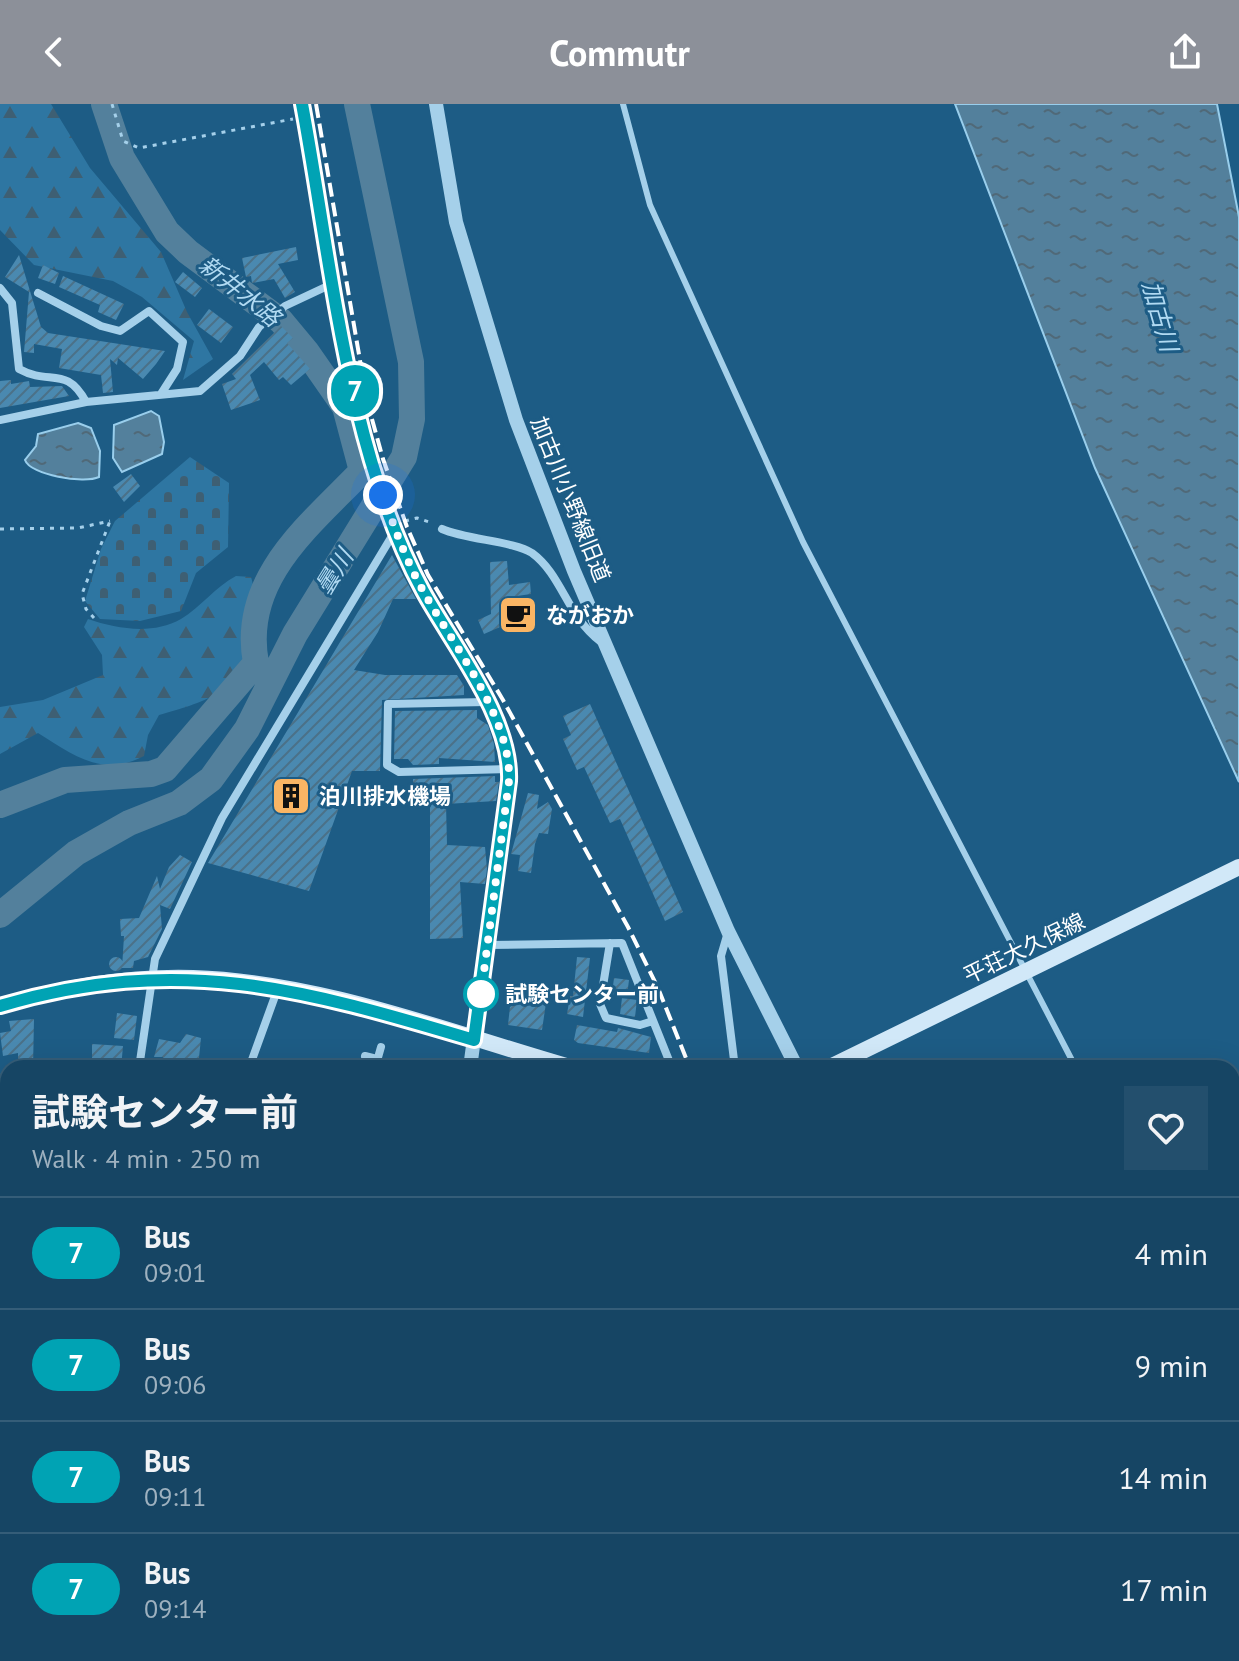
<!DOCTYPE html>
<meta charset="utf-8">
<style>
:root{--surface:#164564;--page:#234f6d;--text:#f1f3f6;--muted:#9eb1bf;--line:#355d78;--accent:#8c9099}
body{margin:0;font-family:"PT Sans","Noto Sans JP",sans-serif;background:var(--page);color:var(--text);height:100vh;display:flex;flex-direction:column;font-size:30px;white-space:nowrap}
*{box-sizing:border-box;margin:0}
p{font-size:26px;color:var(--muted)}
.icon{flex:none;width:44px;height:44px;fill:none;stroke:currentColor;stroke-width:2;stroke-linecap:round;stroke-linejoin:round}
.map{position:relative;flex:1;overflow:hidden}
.details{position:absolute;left:0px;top:956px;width:1240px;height:602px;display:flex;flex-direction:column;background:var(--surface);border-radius:24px 24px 0 0;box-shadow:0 8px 32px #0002,0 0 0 2px var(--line)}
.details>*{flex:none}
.badge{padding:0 16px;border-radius:26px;font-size:28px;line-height:52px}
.you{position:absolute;width:40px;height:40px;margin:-20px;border:6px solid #fff;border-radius:50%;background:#1a73e8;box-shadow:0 0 0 12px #1a73e833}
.map>.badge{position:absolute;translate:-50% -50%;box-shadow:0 0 0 4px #fff}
.round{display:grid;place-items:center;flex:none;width:84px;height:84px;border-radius:0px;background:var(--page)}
.overview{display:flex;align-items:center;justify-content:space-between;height:136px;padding:0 32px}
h1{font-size:38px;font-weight:700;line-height:60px}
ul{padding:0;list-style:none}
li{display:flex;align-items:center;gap:24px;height:112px;padding:0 32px;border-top:2px solid var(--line)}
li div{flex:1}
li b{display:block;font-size:30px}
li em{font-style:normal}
li .badge{min-width:88px;font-weight:700;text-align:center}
header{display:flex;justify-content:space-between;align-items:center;height:104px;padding:0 32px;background:var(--accent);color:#fff;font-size:36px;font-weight:700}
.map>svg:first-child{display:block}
</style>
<header><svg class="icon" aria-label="back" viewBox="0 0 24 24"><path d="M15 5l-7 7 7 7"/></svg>Commutr<svg class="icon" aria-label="share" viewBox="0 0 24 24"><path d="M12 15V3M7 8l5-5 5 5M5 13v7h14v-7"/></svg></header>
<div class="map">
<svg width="1239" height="1557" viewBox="0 0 1239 1557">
<defs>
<pattern id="forest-firs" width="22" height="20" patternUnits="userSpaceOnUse" patternTransform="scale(2)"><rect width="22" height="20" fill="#2e76a2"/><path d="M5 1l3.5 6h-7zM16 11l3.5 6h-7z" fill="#3e5f73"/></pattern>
<pattern id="cemetery-stones" width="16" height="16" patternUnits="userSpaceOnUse" patternTransform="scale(2)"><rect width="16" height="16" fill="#2e76a2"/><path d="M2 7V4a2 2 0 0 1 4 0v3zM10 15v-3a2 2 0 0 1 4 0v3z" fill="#3e5f73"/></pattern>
<pattern id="water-ripples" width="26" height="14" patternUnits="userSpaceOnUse" patternTransform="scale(2)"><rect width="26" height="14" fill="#53809c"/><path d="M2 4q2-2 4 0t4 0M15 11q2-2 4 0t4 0" fill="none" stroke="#506978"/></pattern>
<pattern id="building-hatch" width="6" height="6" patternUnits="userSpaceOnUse" patternTransform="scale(2)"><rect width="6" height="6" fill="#4a89b0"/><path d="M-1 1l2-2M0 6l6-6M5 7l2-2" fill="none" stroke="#4b7188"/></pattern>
</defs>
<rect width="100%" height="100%" fill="#1d5c85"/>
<path fill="url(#forest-firs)" d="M0,0H51L90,64L161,148L187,208L213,255L183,276L194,237L142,193L113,177L34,161L0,126Z
M236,472L251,473C258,494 246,507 244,527C243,533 248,539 248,545C247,588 191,602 159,611L148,631L144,652C103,674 73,651 38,629L0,650V603L43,596L103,571L102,551L84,523L88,515C117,525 153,531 181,515C201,503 215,483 236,472Z"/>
<path fill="url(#cemetery-stones)" d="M190,353L229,379L228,443L196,469L181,507L140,517L100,515L85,497L101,445L115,417Z"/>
<path fill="url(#water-ripples)" stroke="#99ceec" stroke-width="2" d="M955,0H1217L1239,113V678L1095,364Z
M151,307L159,312L164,338L162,350L122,368L113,354L114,321Z
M78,319L91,324L100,347L99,373C84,380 30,371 25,356L36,342L38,330Z"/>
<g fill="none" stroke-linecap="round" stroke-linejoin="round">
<path stroke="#99ceec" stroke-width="4" d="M0,1095L8,1107
M0,1347L8,1337
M0,1436L8,1399"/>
<path stroke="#53809c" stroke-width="26" d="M0,701L65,676L151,670L165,665L256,559C240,475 309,422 362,367L345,303L306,247L281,217L188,148L167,128L122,54L104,0
M0,811L76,749L129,719L179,699L211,675L247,625L295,530L404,353L412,315L411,258L357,0"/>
</g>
<path fill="url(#building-hatch)" d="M296,143L298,156L278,160L295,188L285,194L274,175L252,179L251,172L246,173L242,154Z
M19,151L41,223L48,229L165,247L156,260L143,275L118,254L117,261L110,255L113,288L103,289L101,271L59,264L62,245L34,240V249L24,248L29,188L5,173Z
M43,161L59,169L55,180L38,174Z
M183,168L202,184L195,193L175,178Z
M63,172L124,200L116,216L98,208L100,201L59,183Z
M209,205L233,223L221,239L197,221Z
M281,222L293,234L287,239L310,265L291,281L283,273L279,276L264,258L250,271L260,296L231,306L222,280L236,275L232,270Z
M11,276V280L29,277L30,283L62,282L69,292L0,304V277Z
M131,370L140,382L124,398L113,383Z
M392,451L416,495H393L378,528L354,566L385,571H457L464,582V591L382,596L380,667H352L309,787L208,759Z
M507,457L509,481L530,478L531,490L517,492L521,514L484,530L478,516L491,510L490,458Z
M590,600L683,808L665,817L620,715L610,719L584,663L577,666L563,635L571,631L563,612Z
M477,606V614L488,621L494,640L495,658L439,654V660L413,661L408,655H394L395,607Z
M495,672V678H499L496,697L446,700L447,741L485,743L487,765L485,780L460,778L463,834L430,835V700H418V694H413V675Z
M528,689L539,691L537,705L548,698L552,705L548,730L539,729L535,740L531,769L518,767L520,751L511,750Z
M180,751L192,758L170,805L160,801L162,825L148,853L134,857L133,864H122L124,832H121L120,815L139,814L157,772L160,785L169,763Z
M577,853L590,854L583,913L567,910L570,892H573Z
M109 860a7 7 0 1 1 14 0a7 7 0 1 1-14 0Z
M614,874L629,876L627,892L612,890Z
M511,893L546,899L542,926L508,921Z
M622,894L637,896L635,913L620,910Z
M117,909L137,912L134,936L114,934Z
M34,915L33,964H18V949L3,952L0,929L11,927L9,917Z
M577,921L617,928L618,924L651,933L649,949L578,939L574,936Z
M186,930L201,934L198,964H172V960L162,959L163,953H154L159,935L180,939Z
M92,940L123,942L121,964L92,963Z"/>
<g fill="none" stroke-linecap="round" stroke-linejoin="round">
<path stroke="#a5d0ea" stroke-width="3" stroke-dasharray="4 6" stroke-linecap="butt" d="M112,0L123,37L139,44L293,15
M405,417L417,414L432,419
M0,425L78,424L110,417
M94,514L86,505L82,490L110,417
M0,970L8,1002
M0,1039L8,1042
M0,1329L4,1328
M162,1557L164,1550"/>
<path stroke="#a5d0ea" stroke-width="6" d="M623,0L650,101L803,438L1076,964
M0,1165L8,1180
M1232,1333L1239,1353"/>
<path stroke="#a5d0ea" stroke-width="8" d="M0,184L12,199L19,265C50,282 66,261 86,298
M38,189L101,222L120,227L149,207L183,238L177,265L161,290
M0,316L86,298L200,287L240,252L259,223L285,202L334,179
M442,425C467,436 514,437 532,449C562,471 567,512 600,537
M486,598L388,600L387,661L399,668L509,665
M728,828L721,852L735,964
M610,839L600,900L606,914L640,921L653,917
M487,841L622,839L672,964
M365,952L377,955
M471,957L495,964
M139,964L155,855L222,714L395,427L353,282L302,0
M249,964L278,884
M375,964L381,943
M0,1514L8,1496
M484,1550L507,1557
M743,1550L764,1557
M793,1550L794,1557
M977,1550L981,1557
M1055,1550L1059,1557
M306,1557L307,1550
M581,1557L584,1550
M693,1557L694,1550"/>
<path stroke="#a5d0ea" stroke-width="14" d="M436,0L456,118L516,316L574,467L728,827L797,964
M395,427C410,462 426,494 445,526C472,573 512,622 509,677L470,964
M860,1550L861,1557
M1101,1550L1105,1557
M373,1557L374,1550"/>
<path stroke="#d1e8f8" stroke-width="16" d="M0,902C61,884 129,872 193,874C322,878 450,929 573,964"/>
<path stroke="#fff" stroke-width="4" stroke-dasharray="14 6" stroke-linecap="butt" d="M316,0L367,297L383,355L407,423L428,471L503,596L628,823L658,884L690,964
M807,1557V1550"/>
<path stroke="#d1e8f8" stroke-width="16" d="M828,964L1239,763"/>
</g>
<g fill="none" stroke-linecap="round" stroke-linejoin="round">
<g stroke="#fff" stroke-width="18">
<path id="line" d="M0,902C178,849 303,885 474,936L509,677C512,614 453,542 423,487C347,347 331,155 302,0"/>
</g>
<use href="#line" stroke="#00a3b4" stroke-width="12"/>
<path stroke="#fff" stroke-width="8" stroke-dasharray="0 14.4" d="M383,391C394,423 405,453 421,483C451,539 512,613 509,677L481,890"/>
</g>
<defs>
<g id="cafe-square" transform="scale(2)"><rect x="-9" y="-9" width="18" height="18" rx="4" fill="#fab564" stroke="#1d5c85"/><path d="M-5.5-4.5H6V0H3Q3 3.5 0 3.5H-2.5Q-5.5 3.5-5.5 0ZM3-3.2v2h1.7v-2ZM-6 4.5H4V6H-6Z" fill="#111"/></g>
<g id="building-square" transform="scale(2)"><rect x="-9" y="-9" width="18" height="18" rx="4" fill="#fab564" stroke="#1d5c85"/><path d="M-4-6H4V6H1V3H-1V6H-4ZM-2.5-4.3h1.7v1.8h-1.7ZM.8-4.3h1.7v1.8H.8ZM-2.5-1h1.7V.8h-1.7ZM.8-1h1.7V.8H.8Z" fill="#111"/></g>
</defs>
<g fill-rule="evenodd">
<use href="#cafe-square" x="518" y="511"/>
<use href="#building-square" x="291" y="692"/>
</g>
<circle fill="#fff" stroke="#00a3b4" stroke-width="4" cx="481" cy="890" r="16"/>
<g text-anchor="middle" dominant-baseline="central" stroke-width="6" stroke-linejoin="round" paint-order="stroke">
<g font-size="22" fill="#fff" stroke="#1d5c85">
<text transform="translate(571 395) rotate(68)">加古川小野線旧道</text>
<text transform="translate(1024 844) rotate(-26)">平荘大久保線</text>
</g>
<g font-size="22" font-weight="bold" fill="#fff" stroke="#1d5c85" text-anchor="start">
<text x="546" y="511">ながおか</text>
<text x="319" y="692">泊川排水機場</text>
</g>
<g font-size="22" font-weight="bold" fill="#fff" stroke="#1d5c85" text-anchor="start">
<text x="505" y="890">試験センター前</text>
</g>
<g font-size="24" font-style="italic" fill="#b1daf2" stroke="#1d5c85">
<text transform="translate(240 187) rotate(39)">新井水路</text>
<text transform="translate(1160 212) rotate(74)">加古川</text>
<text transform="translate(334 468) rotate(-58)">曇川</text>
</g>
</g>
</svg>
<div class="you" style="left:383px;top:391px"></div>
<b class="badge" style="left:355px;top:287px;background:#00a3b4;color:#fff">7</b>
<section class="details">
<div class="overview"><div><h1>試験センター前</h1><p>Walk · 4 min · 250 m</p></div><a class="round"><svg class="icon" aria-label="heart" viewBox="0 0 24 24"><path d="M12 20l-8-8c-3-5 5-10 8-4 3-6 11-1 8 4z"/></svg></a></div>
<ul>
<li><span class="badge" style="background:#00a3b4;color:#fff">7</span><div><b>Bus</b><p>09:01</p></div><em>4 min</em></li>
<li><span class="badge" style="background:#00a3b4;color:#fff">7</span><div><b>Bus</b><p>09:06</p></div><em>9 min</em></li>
<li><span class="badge" style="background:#00a3b4;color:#fff">7</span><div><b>Bus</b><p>09:11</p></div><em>14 min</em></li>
<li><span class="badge" style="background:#00a3b4;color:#fff">7</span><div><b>Bus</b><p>09:14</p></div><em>17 min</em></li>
</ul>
</section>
</div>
